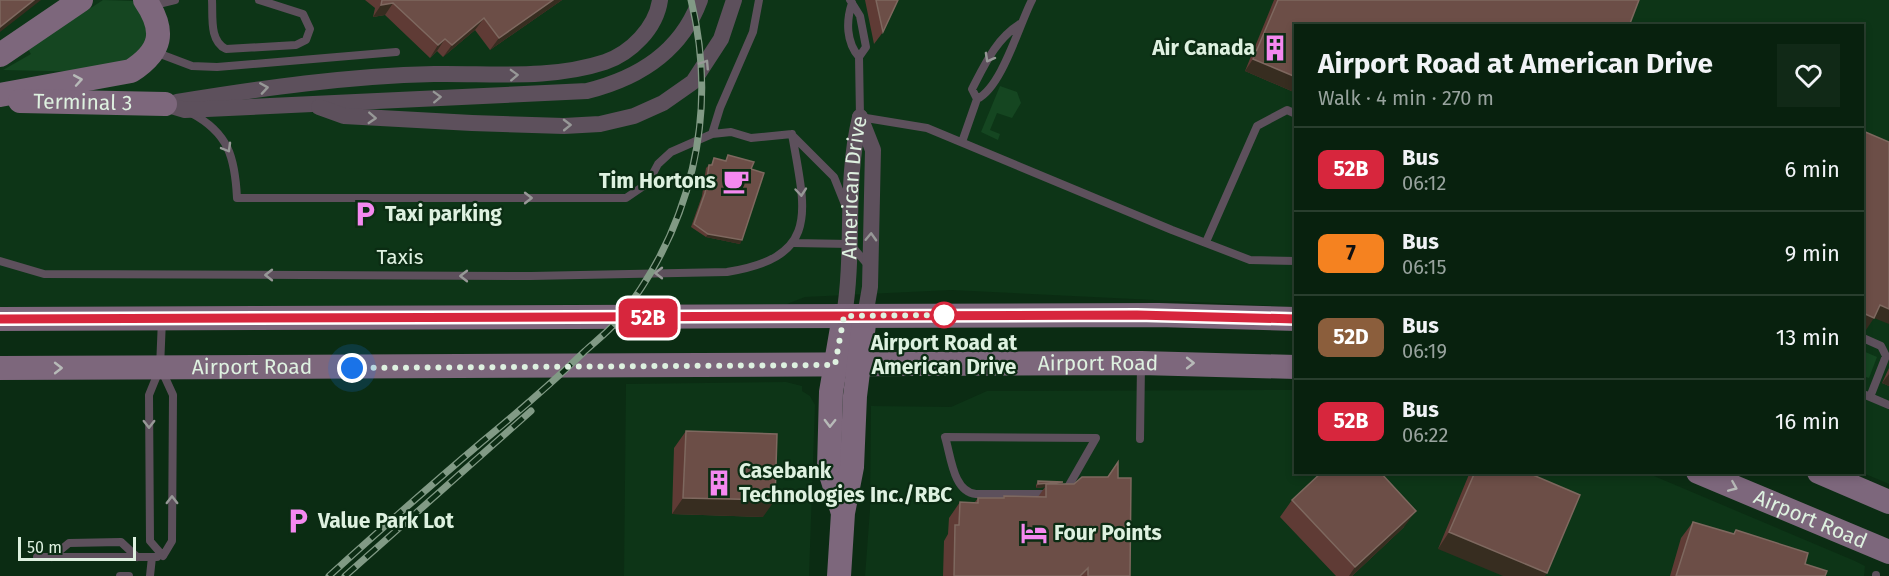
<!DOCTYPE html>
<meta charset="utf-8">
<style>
:root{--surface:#08210e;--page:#112917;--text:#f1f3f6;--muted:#98a39e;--line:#293e2e}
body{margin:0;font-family:"Fira Sans",sans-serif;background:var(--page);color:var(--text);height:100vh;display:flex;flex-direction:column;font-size:22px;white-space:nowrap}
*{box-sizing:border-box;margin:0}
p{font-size:20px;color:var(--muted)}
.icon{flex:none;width:33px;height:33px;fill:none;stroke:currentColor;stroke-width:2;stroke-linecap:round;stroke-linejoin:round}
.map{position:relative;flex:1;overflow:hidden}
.details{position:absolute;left:1294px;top:24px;width:570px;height:450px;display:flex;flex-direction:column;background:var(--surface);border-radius:0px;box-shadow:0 3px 9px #0003,0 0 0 2px var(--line)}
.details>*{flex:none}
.badge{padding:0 12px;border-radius:9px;font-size:21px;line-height:39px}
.scale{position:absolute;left:18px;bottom:15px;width:118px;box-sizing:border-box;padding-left:6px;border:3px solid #def1e0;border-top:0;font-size:16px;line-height:21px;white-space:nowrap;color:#def1e0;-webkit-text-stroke:4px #0b2c13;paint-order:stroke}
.you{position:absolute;width:30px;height:30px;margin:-15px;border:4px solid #fff;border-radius:50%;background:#1a73e8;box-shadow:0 0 0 9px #1a73e833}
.map>.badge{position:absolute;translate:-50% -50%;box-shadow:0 0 0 3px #fff}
.round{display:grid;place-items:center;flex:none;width:63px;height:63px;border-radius:0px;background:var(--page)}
.headline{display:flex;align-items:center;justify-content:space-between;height:102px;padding:0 24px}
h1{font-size:28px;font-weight:700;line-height:45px}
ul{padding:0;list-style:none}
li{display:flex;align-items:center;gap:18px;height:84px;padding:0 24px;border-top:2px solid var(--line)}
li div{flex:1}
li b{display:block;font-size:22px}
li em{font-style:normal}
li .badge{min-width:66px;font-weight:700;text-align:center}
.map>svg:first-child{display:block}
</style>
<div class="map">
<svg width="1889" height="576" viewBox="0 0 1889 576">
<rect width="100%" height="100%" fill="#0b2c13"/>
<path fill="#0d3517" d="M0,0H1889V484L1863,473V26H1296V307L951,290L805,297L787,304L0,307Z
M786,382L802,386V391L810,396L815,405L809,576H624L626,384Z
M1296,390V472L1647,473L1855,561L1865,566L1864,576H865L870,510L871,406L951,407L987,391Z"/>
<path fill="#154621" d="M103,0L133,1L143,11L149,39L125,64L94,72L3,70L31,54L28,49Z
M1000,86L1017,92L1021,103L1012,118L997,113L990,130L1000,134L998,140L981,132Z
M1863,351L1877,357L1869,378L1863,376Z"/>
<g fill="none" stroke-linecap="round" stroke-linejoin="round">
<path stroke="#5d505c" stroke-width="8" d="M212,0C213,16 209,41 226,49L296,45L306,40L310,29L303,14L259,0
M850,0L860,16L866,47L859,57L860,117L927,128L1172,230L1250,260L1296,261
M852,3C846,21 846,42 859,57
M150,6L175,0
M155,52L192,66L217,67L396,52
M977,99L972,89C985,64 996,39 1020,24
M191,113C229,133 235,158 237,198H626L648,183L658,164L671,152L712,134L731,132L751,138L792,134
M712,134L720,108L753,32L759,0
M792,135L834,177L846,207
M962,142L977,99C1002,87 1019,25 1032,0
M1206,242L1257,126L1287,110L1296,114
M794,243L850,244L868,265
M0,261L44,274L531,276L727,272C822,257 805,210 792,134
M162,319L160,368L149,395L150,541L163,556
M1863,338L1881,346L1886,356L1870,397
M162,371L173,395L172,541L163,556
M1863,394L1889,405
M945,437L1096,438L1068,487L1061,494H976C953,492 951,456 945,437Z
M1140,439L1141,364
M37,557H152
M52,557L69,543L121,542L137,557
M120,576H129
M150,576L152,557H157
M1876,576V575"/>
<g stroke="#5d505c" stroke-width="16">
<path d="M177,102C263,88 347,76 434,74C492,73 550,80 605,62C631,53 656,28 660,0"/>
<path d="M165,104L185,110L587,91C639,78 681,52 700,0"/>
<path d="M319,107L344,116L472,123L564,126L600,124L634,116L663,103L693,82L721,39L734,0"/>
<path d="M860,117L873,150L870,287L865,316"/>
<path id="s1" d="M844,316C855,249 844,184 860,117"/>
</g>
<g stroke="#7d677c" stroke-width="24">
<path d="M0,55L81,0"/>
<path d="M0,95L131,71C162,51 166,31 145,0"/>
<path id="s2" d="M20,101L165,104"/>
<path d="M0,319L1158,315L1296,319"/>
<path id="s3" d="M0,368L1141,363L1296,367"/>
<path id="s4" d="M1698,472L1889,552"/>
<path d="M1819,472L1889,502"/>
<path d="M842,510L829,468L831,392L844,316"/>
<path d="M839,576L843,513L852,467L855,396L865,316"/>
</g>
<g stroke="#819a85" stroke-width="7">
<path id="rail" d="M329,576C380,530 431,485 483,441C518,412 552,383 585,351C596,341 609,331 618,320C691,229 719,114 691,0
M345,576L531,411"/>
</g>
<use href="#rail" stroke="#0b2c13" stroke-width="4.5" stroke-dasharray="14" stroke-linecap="butt"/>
</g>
<path fill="#5f3b35" d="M365,0H562L490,50L475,30L443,57L437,51L430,58L385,15L373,17L375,8Z
M865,0H898L883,32L874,44Z
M1274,0H1639L1296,26V93L1245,71Z
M728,155L751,169L740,244L706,237L691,227L702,196L706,168L709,165H711L714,158L725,161Z
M1889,368V386L1882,383Z
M686,431L763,517L672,514L674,448Z
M1118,462V478L1130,576H943L944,541L948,534L949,518L960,502H975L978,498H1003L1004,496L1038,497L1045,487L1036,488V485L1038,481L1063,482L1061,484H1074L1107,477Z
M1470,472H1526L1438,549Z
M1292,500L1404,527L1352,576H1336L1280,517Z
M1693,522L1733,534L1736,530L1805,564L1825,576H1670L1681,538Z"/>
<path fill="#372d20" d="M34,0H41L0,32V27Z
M553,0H562L490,50L499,38Z
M393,3L385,15L373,17L381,5Z
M484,18L475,30L443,57L452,45Z
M445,39L437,51L430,58L438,45Z
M1253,59L1296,77V93L1245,71Z
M708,234L742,240L740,244L706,237Z
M1880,305L1889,309V324L1874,318L1866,330L1863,329V313Z
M1889,374V386L1882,383Z
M1063,482L1061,485L1046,484L1045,487L1036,488L1038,484Z
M683,498L775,500L763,517L672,514Z
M1416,511L1404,527L1352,576H1349L1355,567Z
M1449,532L1547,573L1545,576H1503L1438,549Z"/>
<path fill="#6c4e47" stroke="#7e685f" stroke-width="1.5" d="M0,0H34L0,27Z
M382,0H553L499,38L484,18L452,45L445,39L438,45L393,3L381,5Z
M876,0H898L883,32Z
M1278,0H1639L1629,26H1296V77L1253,59Z
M1863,131L1889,142V309L1880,305L1874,318L1863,313Z
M728,155L754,162L751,169L764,173L742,240L708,234L694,224L705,193L709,165H712L714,158L726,161Z
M686,431L777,434L775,500L683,498Z
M1118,462V478H1131L1130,576H1088V568L1080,576H954L955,525H959L960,502L978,503V498H1004V496L1046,497V484H1074L1082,477H1108Z
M1322,472H1380L1416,511L1355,567L1292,500Z
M1475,472H1526L1580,495L1547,573L1449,532Z
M1038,481L1063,482L1038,484Z
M1693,522L1734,534L1736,530L1808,553L1805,564L1827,571L1825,576H1676Z"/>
<defs><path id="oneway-chevron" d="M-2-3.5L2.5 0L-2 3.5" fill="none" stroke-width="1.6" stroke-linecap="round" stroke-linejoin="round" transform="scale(1.5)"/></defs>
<g stroke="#979897">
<use href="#oneway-chevron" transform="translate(989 58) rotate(119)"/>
<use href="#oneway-chevron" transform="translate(705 64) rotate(-57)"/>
<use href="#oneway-chevron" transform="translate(514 75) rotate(-2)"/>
<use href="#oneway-chevron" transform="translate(264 88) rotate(-9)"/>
<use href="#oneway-chevron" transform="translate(437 97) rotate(-2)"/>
<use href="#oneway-chevron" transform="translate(372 118) rotate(3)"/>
<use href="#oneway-chevron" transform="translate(567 125) rotate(-1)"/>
<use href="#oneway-chevron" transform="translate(227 148) rotate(60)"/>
<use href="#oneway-chevron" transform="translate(801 192) rotate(85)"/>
<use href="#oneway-chevron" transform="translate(528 198)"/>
<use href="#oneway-chevron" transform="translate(871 237) rotate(-88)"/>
<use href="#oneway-chevron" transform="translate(659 273) rotate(180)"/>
<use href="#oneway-chevron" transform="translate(269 275) rotate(-180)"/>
<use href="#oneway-chevron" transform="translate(464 276) rotate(-180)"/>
<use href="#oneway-chevron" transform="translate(149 424) rotate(90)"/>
<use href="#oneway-chevron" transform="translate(172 500) rotate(-90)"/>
</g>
<g stroke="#b7bab8">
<use href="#oneway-chevron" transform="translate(78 80) rotate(-10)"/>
<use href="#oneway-chevron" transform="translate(1190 363)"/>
<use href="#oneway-chevron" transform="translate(58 368)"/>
<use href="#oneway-chevron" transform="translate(830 423) rotate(91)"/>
<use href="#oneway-chevron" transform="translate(1733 487) rotate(23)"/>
</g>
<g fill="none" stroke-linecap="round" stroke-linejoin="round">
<g stroke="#fff" stroke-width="14">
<path id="line" d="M0,319L1137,315L1296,319"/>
</g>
<use href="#line" stroke="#d7263d" stroke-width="9"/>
<path stroke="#def1e0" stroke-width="6" stroke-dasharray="0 10.8" d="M352,368L835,365L844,316L944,315"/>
</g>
<defs>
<g id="building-bare" transform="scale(2.07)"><path d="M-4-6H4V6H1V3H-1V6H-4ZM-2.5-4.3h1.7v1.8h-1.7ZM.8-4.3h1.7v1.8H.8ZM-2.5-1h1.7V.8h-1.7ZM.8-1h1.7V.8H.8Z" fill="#f489f0" stroke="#0b2c13" stroke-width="2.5" paint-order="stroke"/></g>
<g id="cafe-bare" transform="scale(2.07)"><path d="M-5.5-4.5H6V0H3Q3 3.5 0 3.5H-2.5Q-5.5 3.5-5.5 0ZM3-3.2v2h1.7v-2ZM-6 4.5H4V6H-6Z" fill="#f489f0" stroke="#0b2c13" stroke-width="2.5" paint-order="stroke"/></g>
<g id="parking-bare" transform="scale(2.07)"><path d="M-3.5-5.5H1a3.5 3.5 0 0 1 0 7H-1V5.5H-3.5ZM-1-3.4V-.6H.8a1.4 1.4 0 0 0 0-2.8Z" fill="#f489f0" stroke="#0b2c13" stroke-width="2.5" paint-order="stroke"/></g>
<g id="hotel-bare" transform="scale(2.07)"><path d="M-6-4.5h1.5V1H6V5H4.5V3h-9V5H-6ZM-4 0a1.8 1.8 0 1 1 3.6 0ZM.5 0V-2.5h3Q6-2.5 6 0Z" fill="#f489f0" stroke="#0b2c13" stroke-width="2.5" paint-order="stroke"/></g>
</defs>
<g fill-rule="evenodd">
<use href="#building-bare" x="1275" y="48"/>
<use href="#cafe-bare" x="736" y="181"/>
<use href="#parking-bare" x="365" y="214"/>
<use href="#building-bare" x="719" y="483"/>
<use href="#parking-bare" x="298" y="521"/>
<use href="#hotel-bare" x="1034" y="533"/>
</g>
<circle fill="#fff" stroke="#d7263d" stroke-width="3" cx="944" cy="315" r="12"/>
<g text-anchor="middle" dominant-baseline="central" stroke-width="4.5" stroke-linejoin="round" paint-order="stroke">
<g font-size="21" font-weight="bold" fill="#def1e0" stroke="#0b2c13" text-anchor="start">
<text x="1255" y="48" text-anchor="end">Air Canada</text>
<text x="716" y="181" text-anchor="end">Tim Hortons</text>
<text x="385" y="214">Taxi parking</text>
<text x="739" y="471">Casebank<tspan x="739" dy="24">Technologies Inc./RBC</tspan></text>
<text x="318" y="521">Value Park Lot</text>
<text x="1054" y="533">Four Points</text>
</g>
<g font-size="21" fill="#def1e0" stroke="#0b2c13">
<text stroke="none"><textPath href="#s2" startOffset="63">Terminal 3</textPath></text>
<text stroke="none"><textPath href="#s1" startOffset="129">American Drive</textPath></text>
<text x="400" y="257">Taxis</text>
<text stroke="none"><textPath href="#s3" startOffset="1098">Airport Road</textPath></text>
<text stroke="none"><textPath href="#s3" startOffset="252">Airport Road</textPath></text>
<text stroke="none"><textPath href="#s4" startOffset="122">Airport Road</textPath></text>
</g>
<g font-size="21" font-weight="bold" fill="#def1e0" stroke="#0b2c13">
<text x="944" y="343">Airport Road at<tspan x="944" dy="24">American Drive</tspan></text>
</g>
</g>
</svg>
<div class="scale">50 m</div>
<div class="you" style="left:352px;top:368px"></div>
<b class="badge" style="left:648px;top:318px;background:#d7263d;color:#fff">52B</b>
<section class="details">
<div class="headline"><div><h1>Airport Road at American Drive</h1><p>Walk · 4 min · 270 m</p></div><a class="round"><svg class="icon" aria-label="heart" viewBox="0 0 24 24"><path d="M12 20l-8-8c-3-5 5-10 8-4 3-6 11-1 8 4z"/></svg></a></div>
<ul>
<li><span class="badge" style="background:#d7263d;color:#fff">52B</span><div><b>Bus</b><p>06:12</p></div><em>6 min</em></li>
<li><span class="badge" style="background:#f58220;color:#111">7</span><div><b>Bus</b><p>06:15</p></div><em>9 min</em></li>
<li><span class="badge" style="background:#8b5e3c;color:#fff">52D</span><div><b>Bus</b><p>06:19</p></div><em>13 min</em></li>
<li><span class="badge" style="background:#d7263d;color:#fff">52B</span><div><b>Bus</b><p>06:22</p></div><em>16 min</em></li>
</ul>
</section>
</div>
